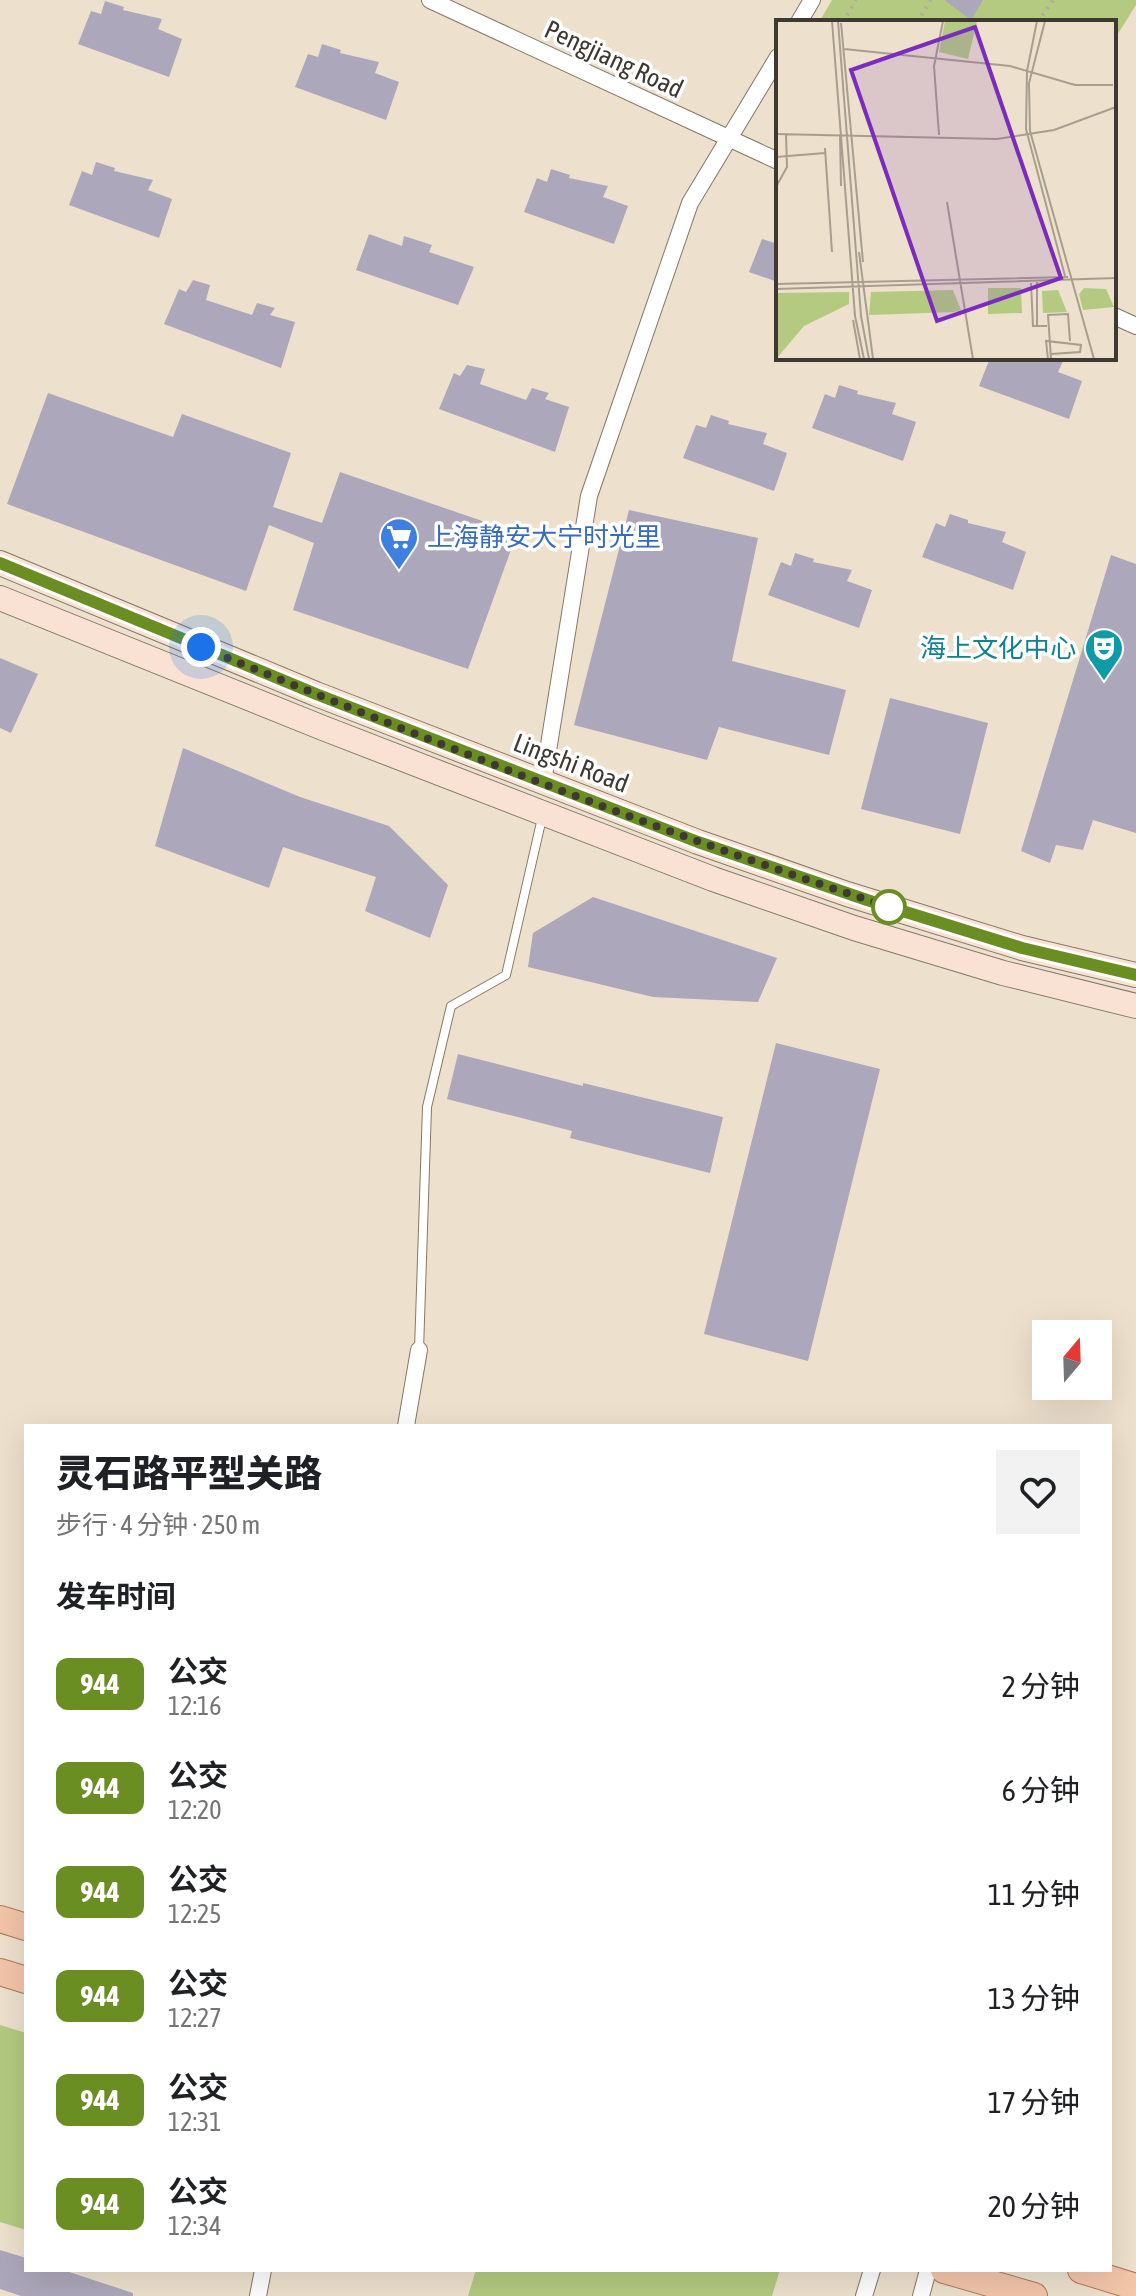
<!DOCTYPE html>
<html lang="zh">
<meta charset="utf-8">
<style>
:root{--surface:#fff;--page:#f2f2f2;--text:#202124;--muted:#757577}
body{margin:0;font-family:"Asap Condensed","Noto Sans SC",sans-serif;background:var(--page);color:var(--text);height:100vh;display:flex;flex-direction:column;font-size:30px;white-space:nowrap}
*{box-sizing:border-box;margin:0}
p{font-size:26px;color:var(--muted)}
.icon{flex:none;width:44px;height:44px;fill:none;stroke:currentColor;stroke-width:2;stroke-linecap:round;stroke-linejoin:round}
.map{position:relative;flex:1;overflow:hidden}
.panel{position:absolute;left:24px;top:1424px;width:1088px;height:848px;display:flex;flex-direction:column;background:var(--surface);border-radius:0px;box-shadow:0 8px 32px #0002}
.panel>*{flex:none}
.badge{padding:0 16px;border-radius:12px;font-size:28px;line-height:52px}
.needle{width:52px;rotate:19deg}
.tools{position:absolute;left:1032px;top:1320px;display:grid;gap:16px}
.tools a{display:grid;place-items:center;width:80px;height:80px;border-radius:0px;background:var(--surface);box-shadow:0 8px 32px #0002;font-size:40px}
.you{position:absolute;width:40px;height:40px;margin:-20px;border:6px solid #fff;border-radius:50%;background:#1a73e8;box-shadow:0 0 0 12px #1a73e833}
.map>.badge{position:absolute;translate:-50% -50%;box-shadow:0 0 0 4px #fff}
h2{padding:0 32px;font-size:30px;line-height:72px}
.round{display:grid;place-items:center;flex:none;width:84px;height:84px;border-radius:0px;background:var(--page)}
.overview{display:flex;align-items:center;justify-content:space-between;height:136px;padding:0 32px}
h1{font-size:38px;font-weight:800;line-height:60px}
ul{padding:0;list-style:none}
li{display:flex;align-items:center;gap:24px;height:104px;padding:0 32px}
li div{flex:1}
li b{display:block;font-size:30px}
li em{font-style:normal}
li .badge{min-width:88px;font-weight:700;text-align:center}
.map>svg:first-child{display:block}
</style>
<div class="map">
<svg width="1136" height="2296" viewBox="0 0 1136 2296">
<rect width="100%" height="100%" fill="#ede1cd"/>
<path fill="#b3ca80" d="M832,0H1136V5L1114,40V22H819Z
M0,2025L26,2033V2230L0,2222Z
M476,2270H780L772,2296H468Z"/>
<path fill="#ada7bb" d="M944,0H983L971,20Z
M105,1L124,7L123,10L162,19L158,29L182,39L169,77L78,44L91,11L101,14Z
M322,44L341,50L340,53L379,62L375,73L399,82L386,120L295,87L308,54L318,57Z
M96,162L115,168L114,171L153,180L148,190L172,199L159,238L69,205L82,171L92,175Z
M551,169L570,175L569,178L608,186L603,197L628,206L614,244L524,212L537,178L547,182Z
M369,234L402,246L404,236L432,245L429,252L474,267L458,305L356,270Z
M762,239L778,244V282L749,272Z
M193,280L210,285L206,300L252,315L257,303L275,308L270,315L295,322L281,368L164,324L179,289L186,292Z
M990,358H1049L1063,361L1058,372L1082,381L1069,419L979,386Z
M467,365L485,369L480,384L526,400L532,388L549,393L545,399L569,407L555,452L439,409L454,373L460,376Z
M839,385L858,391L857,394L896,403L892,414L916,422L903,461L812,428L825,394L835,398Z
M48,393L173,437L182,414L291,453L273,507L322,523L340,472L517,533L468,669L293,610L314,543L269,525L246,591L7,504Z
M711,415L729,421L728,424L767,433L763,444L787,453L774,491L683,458L696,425L706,428Z
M629,510L758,538L732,661L846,690L829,755L719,727L707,760L574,725Z
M950,514L968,520V523L1006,532L1002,542L1026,552L1013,590L922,557L936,523L945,527Z
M795,553L814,559L813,562L852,570L847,581L872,590L859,628L768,595L781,562L791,566Z
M1111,555L1136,564V833L1093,820L1083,850L1056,845L1050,863L1021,851Z
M0,658L38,674L11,733L0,728Z
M890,698L988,723L960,834L861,809Z
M183,748L300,797L389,826L448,885L430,938L365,911L376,877L283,847L269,888L155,846Z
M593,897L777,958L758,1002L653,997L528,967L533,933Z
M776,1043L880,1069L808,1361L704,1334Z
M458,1054L583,1086V1083L723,1117L710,1173L570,1138L572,1131L447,1099Z
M0,2250L26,2258V2270H63L133,2293V2296H21L0,2289Z"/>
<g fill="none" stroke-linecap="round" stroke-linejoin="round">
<g stroke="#847967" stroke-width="10">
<path id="lane" d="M419,1350L427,1107L451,1006L506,975L542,818"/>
</g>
<g stroke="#847967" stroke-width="18">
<path id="street" d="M430,0L778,161
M799,22L812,0
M1114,316L1136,326
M543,782L589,496L690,203L778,57
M406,1426L419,1350
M258,2296L263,2270
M864,2296L872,2270
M921,2296L928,2270"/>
</g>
<g stroke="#847967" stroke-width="26">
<path id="secondary" d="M0,563L316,694L698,842L847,894L1022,948L1136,975
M0,598L323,728L713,879L854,928L1003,973L1136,1006"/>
</g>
<g stroke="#ae7b59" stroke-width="28">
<path id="primary" d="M0,1919L26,1927
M0,1972L26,1980
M944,2270L1034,2296
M1081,2270L1136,2287"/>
</g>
<path stroke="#b5ab9b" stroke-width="4" stroke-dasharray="2 6" stroke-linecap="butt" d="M843,22L856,0
M917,22L931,0
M1038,22L1053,0"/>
<use href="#lane" stroke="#fff" stroke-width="8"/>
<use href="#street" stroke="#fff" stroke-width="16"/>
<use href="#secondary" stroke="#f9e2d4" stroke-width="24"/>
<use href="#primary" stroke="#f3c5a9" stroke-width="26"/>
</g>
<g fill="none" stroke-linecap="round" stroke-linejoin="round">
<g stroke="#fff" stroke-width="18">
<path id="line" d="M0,563L316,694L698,842L867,900L1022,948L1136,975"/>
</g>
<use href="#line" stroke="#6b8e23" stroke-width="12"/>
<path stroke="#3e3931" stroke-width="8" stroke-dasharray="0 14.4" d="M201,647C427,740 656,831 889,907"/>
</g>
<defs>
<g id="supermarket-pin" transform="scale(2)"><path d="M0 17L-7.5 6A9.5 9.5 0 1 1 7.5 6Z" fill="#3f7fe0" stroke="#fff"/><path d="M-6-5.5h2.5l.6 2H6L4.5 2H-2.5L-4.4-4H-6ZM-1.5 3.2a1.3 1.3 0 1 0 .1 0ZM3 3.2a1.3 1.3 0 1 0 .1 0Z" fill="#fff"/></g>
<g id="theatre-pin" transform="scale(2)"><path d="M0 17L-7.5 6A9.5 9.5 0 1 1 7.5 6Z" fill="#0f9aa8" stroke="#fff"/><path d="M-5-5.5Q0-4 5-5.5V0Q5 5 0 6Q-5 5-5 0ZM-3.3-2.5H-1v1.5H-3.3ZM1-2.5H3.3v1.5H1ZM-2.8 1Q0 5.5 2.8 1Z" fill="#fff"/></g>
</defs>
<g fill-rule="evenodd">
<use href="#supermarket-pin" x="399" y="537"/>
<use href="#theatre-pin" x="1104" y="648"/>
</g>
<circle fill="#fff" stroke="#6b8e23" stroke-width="4" cx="889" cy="907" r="16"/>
<g text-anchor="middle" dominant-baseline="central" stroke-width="7" stroke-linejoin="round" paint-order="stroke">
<g font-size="26" fill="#3e3931" stroke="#fff">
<text transform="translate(614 59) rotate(25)">Pengjiang Road</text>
<text transform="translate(571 763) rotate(21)">Lingshi Road</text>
</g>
<g font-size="26" fill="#366cbe" stroke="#fff" text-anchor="start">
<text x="427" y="537">上海静安大宁时光里</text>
</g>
<g font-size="26" fill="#0d838f" stroke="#fff" text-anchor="end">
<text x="1076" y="648">海上文化中心</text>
</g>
</g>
<g transform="translate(776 20)">
<rect width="340" height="340" fill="#ede1cd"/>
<path d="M169,1H201L192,39L163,32ZM212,268H245L246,293L212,294ZM308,268L330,269L338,287L307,290L303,274ZM177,270L185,290L178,292L93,295L95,272ZM282,270L291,292L267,293L266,271ZM73,272V284L28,306L0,339V273Z" fill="#b3ca80"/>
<path fill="none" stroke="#a79e8f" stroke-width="2" d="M56,1L79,296L88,339M62,1L85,296L93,339M261,1L251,51L250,109L289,256M269,1L253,63L254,111L318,339M65,3L87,242M68,29L234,46L299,65H337M0,114L221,119L278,110L340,87M64,114L65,166M163,115L158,46L167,1M49,128L56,232M0,137L49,133M0,167L11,147L10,114M171,182L197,339M83,232L97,339M255,263L257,306H271M0,264L292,257M0,269L340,258M77,300L84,339M261,306V262M272,339L270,321L305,325L304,332L275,334M275,339L272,295L292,294L294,321"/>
<path fill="#7b2cbf" fill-opacity="0.15" stroke="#7b2cbf" stroke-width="4" d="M199,7L285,258L161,301L75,50Z"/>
<rect width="340" height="340" fill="none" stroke="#3e3931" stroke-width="4"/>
</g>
</svg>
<div class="tools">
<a><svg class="needle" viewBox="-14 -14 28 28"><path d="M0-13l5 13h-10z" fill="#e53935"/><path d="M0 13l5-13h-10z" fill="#757577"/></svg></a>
</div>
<div class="you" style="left:201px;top:647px"></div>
<section class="panel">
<div class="overview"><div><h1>灵石路平型关路</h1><p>步行 · 4 分钟 · 250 m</p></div><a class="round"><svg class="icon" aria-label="heart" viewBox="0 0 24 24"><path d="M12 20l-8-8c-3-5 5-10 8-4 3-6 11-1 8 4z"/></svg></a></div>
<h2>发车时间</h2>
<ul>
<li><span class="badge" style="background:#6b8e23;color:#fff">944</span><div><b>公交</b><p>12:16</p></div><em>2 分钟</em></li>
<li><span class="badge" style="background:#6b8e23;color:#fff">944</span><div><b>公交</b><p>12:20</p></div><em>6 分钟</em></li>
<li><span class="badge" style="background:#6b8e23;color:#fff">944</span><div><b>公交</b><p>12:25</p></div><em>11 分钟</em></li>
<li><span class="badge" style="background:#6b8e23;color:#fff">944</span><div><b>公交</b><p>12:27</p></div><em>13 分钟</em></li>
<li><span class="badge" style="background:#6b8e23;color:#fff">944</span><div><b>公交</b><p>12:31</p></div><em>17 分钟</em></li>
<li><span class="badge" style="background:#6b8e23;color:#fff">944</span><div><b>公交</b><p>12:34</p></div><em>20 分钟</em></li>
</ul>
</section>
</div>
